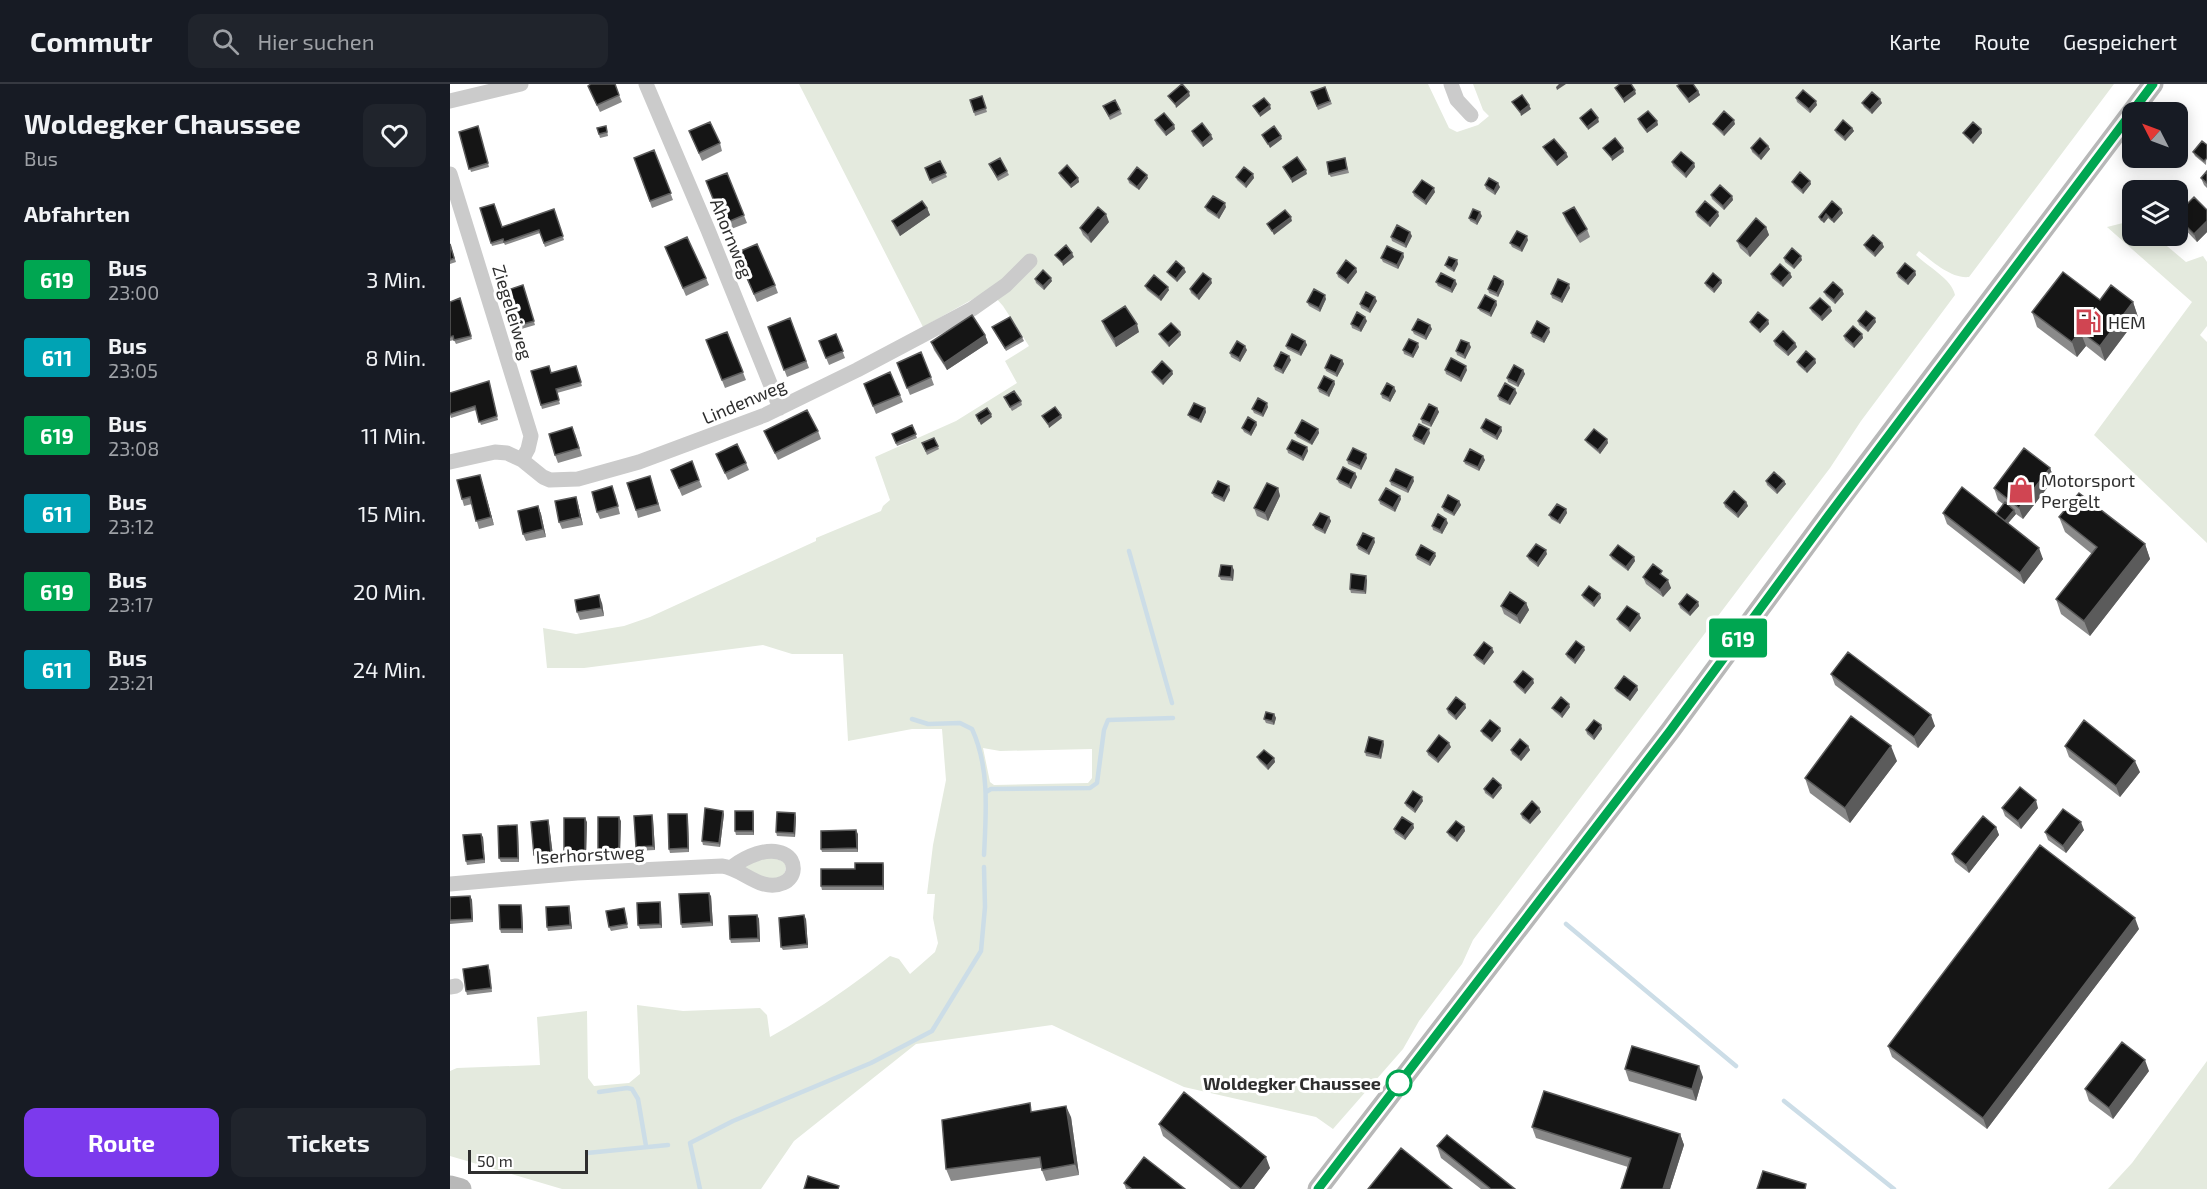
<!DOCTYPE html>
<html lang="de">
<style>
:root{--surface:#171b24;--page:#20242c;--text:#f1f3f6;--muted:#9ea1a6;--line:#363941;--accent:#7c3aed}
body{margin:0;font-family:"Exo 2",sans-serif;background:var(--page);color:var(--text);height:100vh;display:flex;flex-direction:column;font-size:22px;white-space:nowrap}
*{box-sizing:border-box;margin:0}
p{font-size:20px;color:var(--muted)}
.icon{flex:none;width:33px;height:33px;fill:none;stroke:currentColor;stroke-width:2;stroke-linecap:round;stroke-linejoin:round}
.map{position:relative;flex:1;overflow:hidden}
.sheet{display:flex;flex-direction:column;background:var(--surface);width:450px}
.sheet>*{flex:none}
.badge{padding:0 12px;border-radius:4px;font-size:21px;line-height:39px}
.needle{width:39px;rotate:312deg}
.fabs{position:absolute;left:1672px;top:18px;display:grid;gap:12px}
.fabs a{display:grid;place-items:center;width:66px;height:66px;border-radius:12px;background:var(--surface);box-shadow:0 3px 15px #0003;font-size:30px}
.scale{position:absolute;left:18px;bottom:15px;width:120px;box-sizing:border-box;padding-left:6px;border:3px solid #2e2e2e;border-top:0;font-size:16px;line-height:21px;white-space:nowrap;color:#2e2e2e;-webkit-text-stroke:4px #fff;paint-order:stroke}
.map>.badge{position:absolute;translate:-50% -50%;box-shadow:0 0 0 3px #fff}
h2{padding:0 24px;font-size:22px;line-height:54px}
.round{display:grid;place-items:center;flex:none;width:63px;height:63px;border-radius:12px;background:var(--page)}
.head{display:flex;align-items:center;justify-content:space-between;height:102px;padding:0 24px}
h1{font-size:28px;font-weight:700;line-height:45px}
.button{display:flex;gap:12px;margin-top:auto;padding:12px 24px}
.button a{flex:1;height:69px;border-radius:12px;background:var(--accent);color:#fff;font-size:24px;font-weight:700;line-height:69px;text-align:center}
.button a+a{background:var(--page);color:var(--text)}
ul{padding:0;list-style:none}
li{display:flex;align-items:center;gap:18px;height:78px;padding:0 24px}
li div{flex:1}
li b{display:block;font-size:22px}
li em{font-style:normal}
li .badge{min-width:66px;font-weight:700;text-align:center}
header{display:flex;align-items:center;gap:36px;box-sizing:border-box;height:84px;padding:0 30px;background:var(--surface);border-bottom:2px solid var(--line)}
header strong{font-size:28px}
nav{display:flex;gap:33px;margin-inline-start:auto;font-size:21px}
.search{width:420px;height:54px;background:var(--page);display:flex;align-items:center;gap:15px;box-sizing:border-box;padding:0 21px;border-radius:12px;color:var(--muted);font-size:22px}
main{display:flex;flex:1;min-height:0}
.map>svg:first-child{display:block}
</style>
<header>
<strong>Commutr</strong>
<div class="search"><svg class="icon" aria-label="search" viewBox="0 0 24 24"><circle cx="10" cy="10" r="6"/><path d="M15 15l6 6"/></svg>Hier suchen</div>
<nav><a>Karte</a><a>Route</a><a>Gespeichert</a></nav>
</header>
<main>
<section class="sheet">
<div class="head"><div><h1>Woldegker Chaussee</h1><p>Bus</p></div><a class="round"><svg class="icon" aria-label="heart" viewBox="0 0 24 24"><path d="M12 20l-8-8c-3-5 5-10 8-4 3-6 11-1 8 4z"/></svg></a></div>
<h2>Abfahrten</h2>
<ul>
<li><span class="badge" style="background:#00a651;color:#fff">619</span><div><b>Bus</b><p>23:00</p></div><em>3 Min.</em></li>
<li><span class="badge" style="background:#00a3b4;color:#fff">611</span><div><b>Bus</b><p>23:05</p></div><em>8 Min.</em></li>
<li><span class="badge" style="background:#00a651;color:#fff">619</span><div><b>Bus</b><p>23:08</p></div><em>11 Min.</em></li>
<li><span class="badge" style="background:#00a3b4;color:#fff">611</span><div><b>Bus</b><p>23:12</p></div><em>15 Min.</em></li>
<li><span class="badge" style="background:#00a651;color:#fff">619</span><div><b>Bus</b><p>23:17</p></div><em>20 Min.</em></li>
<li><span class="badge" style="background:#00a3b4;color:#fff">611</span><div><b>Bus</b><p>23:21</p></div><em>24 Min.</em></li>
</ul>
<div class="button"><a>Route</a><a>Tickets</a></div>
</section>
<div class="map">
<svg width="1757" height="1105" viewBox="0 0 1757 1105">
<rect width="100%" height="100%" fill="#fff"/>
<path fill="#e4eade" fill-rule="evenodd" d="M349,0H978L999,44L1007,48L1028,41L1039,32L1033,26L1023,0H1664L1519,193C1501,195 1482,177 1469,167L1466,171C1477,182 1502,195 1505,211L1411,337L1380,384L1023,856L1012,880L969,937L953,965L883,1045L866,1033L734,1003L602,941L466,960L344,1057L311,1105H112L0,1072V987L7,984L90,981L87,933L137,927L138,994L144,1002L179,999L190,990L187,921L233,927L310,924L317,931L320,953C363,929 402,902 440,872L449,875L460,890L485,868L488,859L483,834L485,810H477L483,761L496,696L492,645H462L398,657L393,570H342L313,561L134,584H97L93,544L126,550L174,542L200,533L366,457V454L431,427L433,422L440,416L425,373L506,337L567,299L555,277L579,262L553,222L539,206L473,243ZM533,664L550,667L642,665V694L638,699L544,701L540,698Z
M1682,132L1683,152H1705L1736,178L1753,172L1757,178V242L1750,251L1757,258V459L1644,351L1742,218L1657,143L1673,139Z
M322,773L334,778L336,782C334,809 305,790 293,783L300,778Z
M1757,977V1105H1658L1682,1079Z"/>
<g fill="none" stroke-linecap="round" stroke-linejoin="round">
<path stroke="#ccdde7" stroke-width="4.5" d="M679,467L722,619
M462,635L478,640L510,639L522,645C540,684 536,729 534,771
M536,708L541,705L640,704L647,699L654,646L658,636L723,634
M1116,840L1286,982
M149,1008L177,1004L182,1005L188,1015L196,1062
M1334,1017L1444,1105
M137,1069L218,1061
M250,1105L240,1059L283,1037L421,979L482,947L531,867L535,823L534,783"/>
<path stroke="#cbcbcb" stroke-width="15" d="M196,0L258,146L330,324
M1001,0L1007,16L1021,31
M0,17L71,0
M0,90L81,352L78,365L72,376
M0,378L45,368L57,369L72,376L93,393L100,396L128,395L189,378L315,331L407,286L522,225L556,201L580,177
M0,800L127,789L272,782C292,784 311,809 333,799C346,794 347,776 334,770C318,762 295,773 282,783
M0,903L6,902"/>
<path stroke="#b8b8b8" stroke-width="21" d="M0,1102L11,1105
M868,1105L1220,647L1389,417L1703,0"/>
</g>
<path fill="#8a8a8a" d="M138,2L169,11L172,18L150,28Z
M1227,2L1248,7L1250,11L1239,19L1229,6Z
M875,3L882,20L868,26L861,8Z
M532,12L537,28L525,32L524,28Z
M1346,14L1367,21L1360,29L1347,18Z
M1412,19H1432L1422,30L1414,23Z
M653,22L670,26L672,30L660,36Z
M1188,35L1207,37L1208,41L1197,49L1189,39Z
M705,36L724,41L725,45L716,52L706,40Z
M1263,40H1285L1274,52L1265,43Z
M28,42L39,83L21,88L9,48Z
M147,44L157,46L158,52L150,54Z
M1402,44L1404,47L1395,57L1386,49L1385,46Z
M1531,45L1532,49L1523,60L1515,52L1513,49Z
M239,47L270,59L272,67L252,77Z
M742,47L763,55L753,63L743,51Z
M1757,61L1756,81L1745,72L1743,68Z
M1318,62L1320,65L1311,76L1302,68L1301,64Z
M1093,63L1116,69L1118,73L1107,82L1095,67Z
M204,66L223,116L202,124L184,74Z
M490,77L497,93L482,100L475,84Z
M896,78L899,89L881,93L879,90Z
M1222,78L1244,79L1245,83L1236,94L1223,82Z
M539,80L557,87L559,91L548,97Z
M1757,87V104L1754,101L1751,94Z
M277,89L297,139L276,147L256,97Z
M609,89L628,94L629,98L621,104L610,92Z
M803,90L804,94L796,104L787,96L786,93Z
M698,94L689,106L679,99L678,95Z
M1360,97L1361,100L1353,110L1344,102L1342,98Z
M1035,101L1050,103L1045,111L1036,105Z
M963,108H985L976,121L964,112Z
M1261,111L1282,112L1283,116L1274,126L1262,115Z
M755,123H776L769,135L757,127Z
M30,124L52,143L104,125L114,156L95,163L90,149L55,161L54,159L42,162Z
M477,124L480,131L450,152L445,144L442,137Z
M1391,125L1393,129L1384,139L1378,134L1374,139L1370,136L1369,133Z
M1757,126V148L1747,158L1728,138V129Z
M1246,128L1269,132L1260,143L1247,132Z
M1113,129L1137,145L1140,153L1130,159L1116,137Z
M1032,132L1027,141L1020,137L1019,134Z
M659,138L641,159L633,151L630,144Z
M1316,143L1319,151L1300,173L1290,164L1287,157Z
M962,152L956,164L942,157L941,153Z
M1078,156L1072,168L1062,163L1060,159Z
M0,159L6,178L0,180Z
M1432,159L1434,163L1425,173L1416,165L1414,161Z
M215,163L256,194L259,201L236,212Z
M286,169L325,201L328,209L307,218Z
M953,169L954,173L948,185L933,178L931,174Z
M1334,174L1352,176L1344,185L1335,178Z
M1007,176L1008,180L1004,188L997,184L995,181Z
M906,184L907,188L898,200L888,193L887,189Z
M1465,187L1466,191L1458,201L1448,193L1447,189Z
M717,188H736L727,198L719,191Z
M1321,190L1342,193L1333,203L1322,194Z
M585,195L602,197L594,206L586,199Z
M1271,196L1272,199L1264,209L1256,202L1255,199Z
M1053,197L1054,200L1048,213L1039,209L1038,205Z
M986,198L1007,200L1002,209L988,202Z
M762,199L749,216L741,209L740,205Z
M73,201L85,241L68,246L55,207Z
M695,202L719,206L711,217L697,206Z
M1120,204L1112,219L1102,214L1101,210Z
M1374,208L1394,210L1385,220L1376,212Z
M10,214L22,255L6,260L4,256L0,257V218Z
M876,215L870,228L859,222L857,218Z
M1650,216L1683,218L1688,233L1655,277L1636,262L1627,273L1587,243L1582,228Z
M927,217L920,229L911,224L910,220Z
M1046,217L1047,221L1041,233L1030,227L1028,224Z
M1380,223L1382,227L1372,237L1362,228L1360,224Z
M340,234L359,284L337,293L318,243Z
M1318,236L1319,240L1310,249L1301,241L1300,238Z
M652,237L689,248L666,263L655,245Z
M917,237L911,248L902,244L901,240Z
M1408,237L1426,238L1418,248L1409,241Z
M542,243L572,253L574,257L556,267Z
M982,245L976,256L964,250L962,246Z
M277,248L296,296L275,304L256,256Z
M730,248L731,251L719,263L711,254L709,250Z
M1100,248L1094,259L1082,253L1081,249Z
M386,250L395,274L379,281L369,257Z
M1412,250L1413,254L1404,264L1395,256L1394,252Z
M535,251L538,259L497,286L484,266L481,258Z
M855,257L857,261L851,272L837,265L836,262Z
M1324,257L1345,259L1347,263L1338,272L1325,261Z
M969,263L963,274L954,270L953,266Z
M1021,263L1015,275L1007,271L1006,267Z
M797,266L790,278L781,273L780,269Z
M1365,275L1366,279L1357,289L1348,281L1347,278Z
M841,276L833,290L825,286L824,282Z
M892,276L894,280L887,293L876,287L875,284Z
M447,279L481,293L484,301L460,311Z
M126,282L132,302L107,309L110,320L92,325L81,287L101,289Z
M995,286H1017L1011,298L996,290Z
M1073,286L1075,290L1068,303L1058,298L1057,294Z
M722,287L723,290L713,301L703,291L702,288Z
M884,297L885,300L879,313L869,308L868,304Z
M414,300L450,311L453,318L426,330Z
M40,301L48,336L31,341L26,326L1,334L0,331V309Z
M946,307L940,318L932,314L931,310Z
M1067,309L1060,321L1049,316L1048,312Z
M554,313L571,317L572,321L562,327Z
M818,323L813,333L804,329L802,325Z
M755,324L756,328L751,339L740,334L738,331Z
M987,324L989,328L981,343L972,339L971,335Z
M806,338L807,341L801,352L794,348L792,344Z
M462,341L467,354L447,362L442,350Z
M1051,343L1052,347L1047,356L1033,348L1031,344Z
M868,345L869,349L862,361L847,353L845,349Z
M314,347H368L371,355L328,376Z
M980,349L974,361L964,356L963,352Z
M125,350L132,372L108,379L105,371Z
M484,354L489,365L477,371L472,359Z
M1157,355L1158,359L1150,370L1137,359L1135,356Z
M857,363L858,367L853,377L838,369L837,365Z
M266,370L296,379L299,386L278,396Z
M917,374L911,386L898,380L897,376Z
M1035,376L1029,387L1015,380L1014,377Z
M1600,384L1604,395L1573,435L1566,430L1558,439L1593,475L1574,500L1497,440L1493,429L1546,430L1553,420L1548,416L1544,404Z
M221,386L249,396L252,403L232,412Z
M905,389L907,393L901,405L889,399L887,395Z
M940,397H964L958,409L941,401Z
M1316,397H1334L1336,400L1327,410L1317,401Z
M32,398L44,441L29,445L22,420L14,422L12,415Z
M202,399L211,427L188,434L186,426Z
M779,402L780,406L774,418L764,413L762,409Z
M828,404L830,412L818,437L807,432L804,424Z
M165,410L170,430L150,435L147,428Z
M950,412L951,415L945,428L930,420L929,416Z
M1009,417L1011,421L1004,432L994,427L992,423Z
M1296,418L1298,422L1288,434L1275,423L1274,419Z
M128,420L133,441L112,445L109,438Z
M88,422L91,430L96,453L76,457L73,450Z
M1116,425L1117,429L1110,440L1101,435L1099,431Z
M879,433L881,437L875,450L865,445L863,441Z
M1609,433L1695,460L1700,475L1640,552L1611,530L1606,515L1642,470L1615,448Z
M998,439L992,450L983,446L982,442Z
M925,458L919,471L908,465L907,461Z
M1097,470L1088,483L1079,476L1077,472Z
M966,471L986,472L980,482L967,475Z
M1160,471L1184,473L1185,477L1178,487L1162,475Z
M784,486L783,497L771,496L769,492Z
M1193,493H1214L1221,504L1213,513L1196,500Z
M917,496L916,510L901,509L900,505Z
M1150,510L1151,514L1144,523L1133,514L1132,511Z
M1248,518L1249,522L1240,532L1230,524L1229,520Z
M152,519L154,532L130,536L127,528Z
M1076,519L1079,526L1070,540L1054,530L1051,522Z
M1191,534L1180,548L1169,539L1167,535Z
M1135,566L1125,580L1117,573L1116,570Z
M1044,568L1034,581L1026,575L1024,571Z
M1381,590L1485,642L1468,664L1385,601Z
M1064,598L1084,599L1075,610L1066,602Z
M1187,602L1188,606L1180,617L1166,607L1165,604Z
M1015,620L1016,624L1006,636L998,629L997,625Z
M1120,623L1112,634L1104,627L1102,624Z
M824,630L826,634L824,641L816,639L814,635Z
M1151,641L1152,645L1144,656L1137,650L1136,646Z
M1031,647H1051L1042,658L1033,651Z
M934,660L931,675L916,672L915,668Z
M1078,662L1080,666L1071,677L1062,670L1061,666Z
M1615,662L1690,688L1670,713L1619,673Z
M1001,663L988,679L978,671L977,667Z
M807,673L824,674L825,678L818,686L809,677Z
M1447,677L1400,739L1360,709L1355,694Z
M1052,704L1043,715L1035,709L1034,705Z
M973,717L965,729L956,722L955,719Z
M1089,724L1091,728L1080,740L1072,734L1071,730Z
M1552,724H1588L1571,745L1555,732Z
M303,727L304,731V751H286L285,747Z
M237,730L238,734L239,768L220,769L219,765Z
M274,730L270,763L253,761L252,757Z
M346,733L345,753L327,752L326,748Z
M203,735L205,766L187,767L186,763Z
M171,737L170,769H149L148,765Z
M137,738L136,773L115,772L114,769Z
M99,740L103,772L86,774L84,771Z
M963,740L964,744L955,756L945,749L944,745Z
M1014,743L1015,747L1007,758L999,752L997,748Z
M1546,743L1549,751L1519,789L1505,778L1502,770Z
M68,745L69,778H51L49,774Z
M1634,746L1616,769L1598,756L1595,748Z
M408,750V768H372L371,765Z
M33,753L35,779L17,781L16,777Z
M433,779L434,783V806H372L371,802L405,785Z
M20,812L22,816L23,838L0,840V813Z
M261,812L263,842L232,844L231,840Z
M210,818L211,822L212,844L190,845L188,841Z
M119,822L120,826L122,845L98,847L97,843Z
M72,824L73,849H51L50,845Z
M174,824L178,844L161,847L159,843Z
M307,831L309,835L310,858L281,859L280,855Z
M356,835L358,864L333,866L331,863Z
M1689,845L1537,1045L1442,973L1438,962Z
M40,885L42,908L17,911L16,907Z
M1175,985L1253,993L1246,1017L1179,997Z
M1699,987L1663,1035L1639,1017L1635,1005Z
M584,1028L621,1033L629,1091L596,1097L591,1084L501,1097L496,1085Z
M709,1040L820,1084L804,1105H781L713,1052Z
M1082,1043L1230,1050L1234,1061L1220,1105H1171L1178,1083L1086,1054Z
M987,1062L1065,1105H1031L991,1074Z
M674,1099L682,1105H676Z"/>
<path fill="#5b5b5b" d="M1109,0H1116L1107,6L1106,3Z
M1185,6L1186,10L1174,19L1173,15Z
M1248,7L1250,11L1239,19L1238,15Z
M739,8L740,12L726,24L725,20Z
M1430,15L1432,19L1422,30L1420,26Z
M1366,17L1367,21L1360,29L1359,25Z
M820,21L821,25L810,33L809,30Z
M1079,21L1081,25L1071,32L1070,28Z
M1148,34L1149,38L1138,46L1137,43Z
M1284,36L1285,40L1274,52L1273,48Z
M1207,37L1208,41L1197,49L1196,46Z
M724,41L725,45L716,52L715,48Z
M1402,44L1404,47L1395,57L1394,53Z
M1531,45L1532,49L1523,60L1521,56Z
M761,51L763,55L753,63L752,59Z
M831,52L832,55L820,64L818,60Z
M1318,62L1320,65L1311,76L1309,72Z
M1173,64L1174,68L1162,77L1161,73Z
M1116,69L1118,73L1107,82L1106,78Z
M1244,79L1245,83L1236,94L1235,90Z
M856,86L857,90L842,99L841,95Z
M803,90L804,94L796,104L795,100Z
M697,91L698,94L689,106L687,103Z
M628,94L629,98L621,104L620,101Z
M1360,97L1361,100L1353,110L1352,106Z
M1048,99L1050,103L1045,111L1044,107Z
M984,104L985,108L976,121L975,117Z
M1282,112L1283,116L1274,126L1273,122Z
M775,119L776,123L769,135L767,131Z
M477,124L480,131L450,152L447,144Z
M1391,125L1393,129L1384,139L1382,136Z
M1030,128L1032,132L1027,141L1026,137Z
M1268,128L1269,132L1260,143L1258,139Z
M656,130L659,138L641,159L638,151Z
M1376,130L1378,134L1374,139L1372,136Z
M841,133L842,137L824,151L822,147Z
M1757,137V148L1747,158L1744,150Z
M1316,143L1319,151L1300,173L1297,165Z
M960,148L962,152L956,164L955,160Z
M1077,152L1078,156L1072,168L1070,164Z
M1432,159L1434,163L1425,173L1424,169Z
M622,169L624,173L613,182L612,178Z
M953,169L954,173L948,185L947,181Z
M1351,172L1352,176L1344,185L1343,182Z
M1007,176L1008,180L1004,188L1002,184Z
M734,184L736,188L727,198L726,195Z
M906,184L907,188L898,200L896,196Z
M1465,187L1466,191L1458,201L1456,197Z
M1340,189L1342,193L1333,203L1331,199Z
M601,194L602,197L594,206L593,202Z
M761,195L762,199L749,216L747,212Z
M1005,196L1007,200L1002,209L1001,205Z
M1271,196L1272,199L1264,209L1263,205Z
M1053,197L1054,200L1048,213L1047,209Z
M1119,200L1120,204L1112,219L1111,215Z
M718,203L719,206L711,217L709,213Z
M1392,206L1394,210L1385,220L1384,216Z
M875,211L876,215L870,228L869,224Z
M925,213L927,217L920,229L919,225Z
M1046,217L1047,221L1041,233L1040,229Z
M1683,218L1688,233L1655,277L1650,262Z
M1380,223L1382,227L1372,237L1371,233Z
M915,233L917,237L911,248L909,244Z
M1425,234L1426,238L1418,248L1416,244Z
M1318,236L1319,240L1310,249L1309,246Z
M687,240L689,248L666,263L664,255Z
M980,241L982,245L976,256L975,252Z
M1099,244L1100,248L1094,259L1092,255Z
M1630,247L1636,262L1627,273L1622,258Z
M730,248L731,251L719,263L718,259Z
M1412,250L1413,254L1404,264L1403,260Z
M535,251L538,259L497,286L494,279Z
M855,257L857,261L851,272L849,268Z
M968,259L969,263L963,274L962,271Z
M1019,259L1021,263L1015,275L1014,271Z
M1345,259L1347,263L1338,272L1337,268Z
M795,262L797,266L790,278L789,274Z
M839,272L841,276L833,290L832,286Z
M1365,275L1366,279L1357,289L1355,285Z
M892,276L894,280L887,293L886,289Z
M1016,282L1017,286L1011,298L1010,294Z
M1073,286L1075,290L1068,303L1067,299Z
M722,287L723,290L713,301L712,297Z
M884,297L885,300L879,313L877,309Z
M944,303L946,307L940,318L939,314Z
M1065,305L1067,309L1060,321L1058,318Z
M817,319L818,323L813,333L812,330Z
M755,324L756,328L751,339L749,336Z
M987,324L989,328L981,343L980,339Z
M541,330L542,333L531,341L529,337Z
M611,331L612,334L599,344L598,340Z
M806,338L807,341L801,352L800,349Z
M1051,343L1052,347L1047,356L1046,352Z
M868,345L869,349L862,361L860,358Z
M979,345L980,349L974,361L972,357Z
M1157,355L1158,359L1150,370L1148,366Z
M857,363L858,367L853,377L852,373Z
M916,370L917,374L911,386L910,382Z
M1033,372L1035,376L1029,387L1028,383Z
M1600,384L1604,395L1573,435L1569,424Z
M905,389L907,393L901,405L899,401Z
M30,391L32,398L44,441L41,433Z
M963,393L964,397L958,409L957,405Z
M1334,397L1336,400L1327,410L1326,406Z
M779,402L780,406L774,418L773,414Z
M828,404L830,412L818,437L815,429Z
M950,412L951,415L945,428L943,424Z
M126,413L128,420L133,441L130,433Z
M1009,417L1011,421L1004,432L1003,429Z
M1296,418L1298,422L1288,434L1287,430Z
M88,422L91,430L96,453L93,445Z
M1116,425L1117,429L1110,440L1108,437Z
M1564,426L1566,430L1554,444L1553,441Z
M879,433L881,437L875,450L873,446Z
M996,435L998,439L992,450L990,446Z
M924,454L925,458L919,471L917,467Z
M1695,460L1700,475L1640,552L1634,537Z
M1589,464L1593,475L1574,500L1570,489Z
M1096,466L1097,470L1088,483L1087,479Z
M985,469L986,472L980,482L979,478Z
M1184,473L1185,477L1178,487L1176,483Z
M782,482L784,486L783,497L781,493Z
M916,492L917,496L916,510L914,507Z
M1218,496L1221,504L1213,513L1210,506Z
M1150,510L1151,514L1144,523L1143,519Z
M149,511L152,519L154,532L151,524Z
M1248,518L1249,522L1240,532L1239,529Z
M1076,519L1079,526L1070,540L1067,532Z
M1189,530L1191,534L1180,548L1179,544Z
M1134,563L1135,566L1125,580L1124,576Z
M1042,564L1044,568L1034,581L1033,577Z
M1083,595L1084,599L1075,610L1074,606Z
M1187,602L1188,606L1180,617L1178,614Z
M1015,620L1016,624L1006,636L1005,632Z
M1119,620L1120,623L1112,634L1111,630Z
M824,630L826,634L824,641L822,637Z
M1481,631L1485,642L1468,664L1464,653Z
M1151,641L1152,645L1144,656L1143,652Z
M1050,644L1051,647L1042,658L1041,655Z
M933,657L934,660L931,675L929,672Z
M999,659L1001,663L988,679L987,675Z
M1078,662L1080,666L1071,677L1069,673Z
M1441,662L1447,677L1400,739L1395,724Z
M824,674L825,678L818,686L817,682Z
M1685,677L1690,688L1670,713L1666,702Z
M1051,701L1052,704L1043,715L1042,712Z
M972,713L973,717L965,729L964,725Z
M1586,716L1588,724L1571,745L1568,737Z
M1089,724L1091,728L1080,740L1079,737Z
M273,727L274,730L270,763L269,759Z
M303,727L304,731V751L303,747Z
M345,729L346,733L345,753L344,749Z
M237,730L238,734L239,768L238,764Z
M202,731L203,735L205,766L203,762Z
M169,733L171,737L170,769L169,766Z
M135,734L137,738L136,773L135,769Z
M98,736L99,740L103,772L101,769Z
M1631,738L1634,746L1616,769L1613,762Z
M963,740L964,744L955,756L954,752Z
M67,741L68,745L69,778L68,774Z
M1014,743L1015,747L1007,758L1005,754Z
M1546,743L1549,751L1519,789L1516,781Z
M406,746L408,750V768L407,764Z
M31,750L33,753L35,779L34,775Z
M433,779L434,783V806L433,802Z
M259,809L261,812L263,842L261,838Z
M20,812L22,816L23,838L22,835Z
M210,818L211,822L212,844L210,840Z
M71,821L72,824L73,849L72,845Z
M119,822L120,826L122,845L120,841Z
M307,831L309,835L310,858L308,854Z
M354,831L356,835L358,864L357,860Z
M1685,834L1689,845L1537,1045L1533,1034Z
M1695,976L1699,987L1663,1035L1659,1024Z
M1249,982L1253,993L1246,1017L1242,1005Z
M616,1022L621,1033L629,1091L625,1080Z
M1230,1050L1234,1061L1220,1105H1213Z
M816,1073L820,1084L804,1105H791Z"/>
<path fill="#151515" stroke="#5b5b5b" stroke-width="1.5" d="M141,0H165L169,11L147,21L138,2Z
M732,0L739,8L725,20L718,12Z
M1170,0H1181L1185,6L1173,15L1165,4Z
M1230,0H1243L1248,7L1238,15L1227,2Z
M875,3L880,17L867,22L861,8Z
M1353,6L1366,17L1359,25L1346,14Z
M1422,8L1430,15L1420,26L1412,19Z
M1072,11L1079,21L1070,28L1062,18Z
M532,12L536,24L524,28L520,16Z
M814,14L820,21L809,30L803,22Z
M665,16L670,26L659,32L653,22Z
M1141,25L1148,34L1137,43L1130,34Z
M1198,27L1207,37L1196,46L1188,35Z
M1274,27L1284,36L1273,48L1263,40Z
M714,29L724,41L715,48L705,36Z
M1393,36L1402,44L1394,53L1385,46Z
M260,38L270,59L249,69L239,47Z
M1523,38L1531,45L1521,56L1513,49Z
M752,39L761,51L752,59L742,47Z
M28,42L38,79L19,85L9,48Z
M156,42L157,48L149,50L147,44Z
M824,42L831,52L818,60L812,51Z
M1165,54L1173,64L1161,73L1153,64Z
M1310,54L1318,62L1309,72L1301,64Z
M1104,55L1116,69L1106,78L1093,63Z
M1752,57L1757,61V74L1754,77L1743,68Z
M204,66L221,109L200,117L184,74Z
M1231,68L1244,79L1235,90L1222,78Z
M847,73L856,86L841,95L833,83Z
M550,74L557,87L547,93L539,80Z
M895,74L897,85L879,90L877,78Z
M490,77L496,89L480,96L475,84Z
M617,81L628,94L620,101L609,89Z
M687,83L697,91L687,103L678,95Z
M794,83L803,90L795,100L786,93Z
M1757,87V99L1751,94Z
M1350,88L1360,97L1352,106L1342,98Z
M277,89L294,131L273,140L256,97Z
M1039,94L1048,99L1044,107L1035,101Z
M972,96L984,104L975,117L963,108Z
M1270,101L1282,112L1273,122L1261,111Z
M763,112L775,119L767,131L755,123Z
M1744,113L1757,126V137L1744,150L1728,134V129Z
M472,117L477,124L447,144L442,137Z
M1255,117L1268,128L1258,139L1246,128Z
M1382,117L1391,125L1382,136L1376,130L1372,136L1369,133Z
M44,120L52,143L104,125L113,152L94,159L89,146L54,158L53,155L41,159L30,124Z
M648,123L656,130L638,151L630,144Z
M1124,123L1137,145L1127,152L1113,129Z
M1023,125L1030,128L1026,137L1019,134Z
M835,126L841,133L822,147L817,140Z
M1306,134L1316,143L1297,165L1287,157Z
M947,141L960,148L955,160L941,153Z
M1067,147L1077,152L1070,164L1060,159Z
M1423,151L1432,159L1424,169L1414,161Z
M237,153L256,194L233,204L215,163Z
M0,160L4,174L0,176Z
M307,160L325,201L304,210L286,169Z
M616,161L622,169L612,178L605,171Z
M937,162L953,169L947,181L931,174Z
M1342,164L1351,172L1343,182L1334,174Z
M999,173L1007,176L1002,184L995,181Z
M896,176L906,184L896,196L887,189Z
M726,177L734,184L726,195L717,188Z
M1455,179L1465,187L1456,197L1447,189Z
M1330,180L1340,189L1331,199L1321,190Z
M593,186L601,194L593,202L585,195Z
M1613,188L1650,216L1661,201L1683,218L1650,262L1630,247L1622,258L1582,228Z
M753,189L761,195L747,212L740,205Z
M991,189L1005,196L1001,205L986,198Z
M1263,189L1271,196L1263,205L1255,199Z
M704,191L718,203L709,213L695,202Z
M1044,192L1053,197L1047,209L1038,205Z
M1108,195L1119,200L1111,215L1101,210Z
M1383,198L1392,206L1384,216L1374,208Z
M73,201L84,237L66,242L55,207Z
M864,205L875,211L869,224L857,218Z
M916,208L925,213L919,225L910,220Z
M1035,211L1046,217L1040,229L1028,224Z
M10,214L21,252L4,256L3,252L0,253V218Z
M1370,214L1380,223L1371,233L1360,224Z
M675,222L687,240L664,255L652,237Z
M1416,227L1425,234L1416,244L1408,237Z
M907,228L915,233L909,244L901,240Z
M1308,228L1318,236L1309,246L1300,238Z
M522,231L535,251L494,279L481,258Z
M560,233L572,253L555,264L542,243Z
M340,234L356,277L334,286L318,243Z
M968,235L980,241L975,252L962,246Z
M1087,237L1099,244L1092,255L1081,249Z
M721,239L730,248L718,259L709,250Z
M1403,242L1412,250L1403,260L1394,252Z
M1333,247L1345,259L1337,268L1324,257Z
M277,248L293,288L272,296L256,256Z
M386,250L393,267L376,274L369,257Z
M842,250L855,257L849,268L836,262Z
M959,255L968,259L962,271L953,266Z
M1011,256L1019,259L1014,271L1006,267Z
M787,257L795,262L789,274L780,269Z
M1356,267L1365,275L1355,285L1347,278Z
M471,268L481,293L457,304L447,279Z
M831,268L839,272L832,286L824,282Z
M881,271L892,276L886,289L875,284Z
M1001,274L1016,282L1010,294L995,286Z
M712,277L722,287L712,297L702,288Z
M1064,281L1073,286L1067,299L1057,294Z
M99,282L101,289L126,282L131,298L106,305L109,316L91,321L81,287Z
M440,288L450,311L423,322L414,300Z
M874,292L884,297L877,309L868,304Z
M39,297L47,332L29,338L25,322L0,330V309Z
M937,299L944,303L939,314L931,310Z
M1055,299L1065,305L1058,318L1048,312Z
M564,307L571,317L560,323L554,313Z
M808,314L817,319L812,330L802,325Z
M744,319L755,324L749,336L738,331Z
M979,320L987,324L980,339L971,335Z
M605,323L611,331L598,340L592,332Z
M537,324L541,330L529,337L526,331Z
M357,326L368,347L325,369L314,347Z
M798,333L806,338L800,349L792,344Z
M1036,335L1051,343L1046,352L1031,344Z
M852,336L868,345L860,358L845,349Z
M969,340L979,345L972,357L963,352Z
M462,341L466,350L446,359L442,350Z
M122,343L129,364L105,371L99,350Z
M1144,345L1157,355L1148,366L1135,356Z
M484,354L488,362L476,367L472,359Z
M842,356L857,363L852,373L837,365Z
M287,360L296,379L275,389L266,370Z
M903,364L916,370L910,382L897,376Z
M1574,364L1600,384L1569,424L1544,404Z
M1020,365L1033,372L1028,383L1014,377Z
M242,377L249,396L229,404L221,386Z
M893,383L905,389L899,401L887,395Z
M946,385L963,393L957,405L940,397Z
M1324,388L1334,397L1326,406L1316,397Z
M30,391L41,433L26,437L20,413L12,415L7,396Z
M200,392L208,420L186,426L177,399Z
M768,397L779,402L773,414L762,409Z
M817,399L828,404L815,429L804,424Z
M162,402L168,422L147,428L142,408Z
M1512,403L1589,464L1570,489L1493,429Z
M936,404L950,412L943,424L929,416Z
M1284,407L1296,418L1287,430L1274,419Z
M1629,409L1695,460L1634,537L1606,515L1647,463L1609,433Z
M998,411L1009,417L1003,429L992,423Z
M126,413L130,433L109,438L105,417Z
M1555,418L1564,426L1555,437L1546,430Z
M1107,420L1116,425L1108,437L1099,431Z
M88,422L93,445L73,450L68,427Z
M870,429L879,433L873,446L863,441Z
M988,430L996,435L990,446L982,442Z
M913,449L924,454L917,467L907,461Z
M1086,460L1096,466L1087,479L1077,472Z
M971,461L985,469L979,478L966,471Z
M1168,461L1184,473L1176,483L1160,471Z
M1203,480L1212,487L1210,490L1218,496L1210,506L1193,493Z
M771,481L782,482L781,493L769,492Z
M901,490L916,492L914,507L900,505Z
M1139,502L1150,510L1143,519L1132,511Z
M1060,508L1076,519L1067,532L1051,522Z
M1237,510L1248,518L1239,529L1229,520Z
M149,511L151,524L127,528L125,516Z
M1177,522L1189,530L1179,544L1167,535Z
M1126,557L1134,563L1124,576L1116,570Z
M1034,558L1042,564L1033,577L1024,571Z
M1398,568L1481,631L1464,653L1381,590Z
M1073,587L1083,595L1074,606L1064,598Z
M1174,592L1187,602L1178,614L1165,604Z
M1006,613L1015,620L1005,632L997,625Z
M1111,613L1119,620L1111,630L1102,624Z
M816,628L824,630L822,637L814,635Z
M1401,632L1441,662L1395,724L1355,694Z
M1040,636L1050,644L1041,655L1031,647Z
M1144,636L1151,641L1143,652L1136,646Z
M1634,636L1685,677L1666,702L1615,662Z
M989,651L999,659L987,675L977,667Z
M919,653L933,657L929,672L915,668Z
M1070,655L1078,662L1069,673L1061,666Z
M814,666L824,674L817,682L807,673Z
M1043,694L1051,701L1042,712L1034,705Z
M1570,703L1586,716L1568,737L1552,724Z
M963,707L972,713L964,725L955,719Z
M1082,717L1089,724L1079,737L1071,730Z
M255,724L273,727L269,759L252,757Z
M1613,725L1631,738L1613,762L1595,748Z
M285,727H303V747H285Z
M327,728L345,729L344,749L326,748Z
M218,730H237L238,764L219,765Z
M202,731L203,762L186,763L184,732Z
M1533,732L1546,743L1516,781L1502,770Z
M148,733H169V766L148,765Z
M952,733L963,740L954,752L944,745Z
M114,734H135V769H114Z
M98,736L101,769L84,771L81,738Z
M1006,737L1014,743L1005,754L997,748Z
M67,741L68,774H49L48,742Z
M406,746L407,764L371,765V747Z
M31,750L34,775L16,777L13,751Z
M1590,761L1685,834L1533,1034L1438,962Z
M405,779H433V802H371V785H405Z
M259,809L261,838L231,840L229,810Z
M20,812L22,835L0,836V813Z
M210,818V840L188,841L187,819Z
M49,821H71L72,845H50Z
M119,822L120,841L97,843L96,823Z
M174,824L177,840L159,843L156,827Z
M307,831L308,854L280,855L279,832Z
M354,831L357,860L331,863L329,834Z
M38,881L41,904L16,907L13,885Z
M1672,958L1695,976L1659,1024L1635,1005Z
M1182,962L1249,982L1242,1005L1175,985Z
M1094,1007L1230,1050L1213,1105H1171L1181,1074L1082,1043Z
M734,1008L816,1073L791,1105L709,1040Z
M580,1019L581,1028L616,1022L625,1080L592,1086L590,1073L496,1085L492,1036Z
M997,1051L1065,1105H1041L987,1062Z
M951,1064L1002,1105H918Z
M694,1073L735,1105H682L674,1099Z
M1313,1087L1356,1100L1355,1105H1307Z
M358,1092L389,1102L388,1105H354Z"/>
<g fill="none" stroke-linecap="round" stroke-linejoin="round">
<g stroke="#fff" stroke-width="14">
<path id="line" d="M868,1105L1220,647L1379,431L1703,0"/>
</g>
<use href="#line" stroke="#00a651" stroke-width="9"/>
</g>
<defs>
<g id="fuel-bare" transform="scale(2.07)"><path d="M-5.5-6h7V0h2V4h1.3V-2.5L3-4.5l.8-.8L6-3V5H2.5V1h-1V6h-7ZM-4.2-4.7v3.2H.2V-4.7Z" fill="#d04552" stroke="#fff" stroke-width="2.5" paint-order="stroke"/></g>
<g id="shop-bare" transform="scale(2.07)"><path d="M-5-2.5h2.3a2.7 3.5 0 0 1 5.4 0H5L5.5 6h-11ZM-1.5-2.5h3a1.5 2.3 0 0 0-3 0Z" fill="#d04552" stroke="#fff" stroke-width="2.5" paint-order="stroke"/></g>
</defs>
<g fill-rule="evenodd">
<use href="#fuel-bare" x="1638" y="238"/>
<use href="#shop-bare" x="1571" y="406"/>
</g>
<circle fill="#fff" stroke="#00a651" stroke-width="3" cx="949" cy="999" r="12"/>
<g text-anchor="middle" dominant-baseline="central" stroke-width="6" stroke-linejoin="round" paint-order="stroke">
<g font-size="18" fill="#2e2e2e" stroke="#fff">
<text transform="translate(282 154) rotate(68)">Ahornweg</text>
<text transform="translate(63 228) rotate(73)">Ziegeleiweg</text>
<text transform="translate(294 317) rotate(-23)">Lindenweg</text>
<text transform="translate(140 770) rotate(-3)">Iserhorstweg</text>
</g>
<g font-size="18" fill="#2e2e2e" stroke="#fff" text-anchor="start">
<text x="1658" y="238">HEM</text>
<text x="1591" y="396">Motorsport<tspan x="1591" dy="21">Pergelt</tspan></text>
</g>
<g font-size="18" font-weight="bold" fill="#2e2e2e" stroke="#fff" text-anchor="end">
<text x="931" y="999">Woldegker Chaussee</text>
</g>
</g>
</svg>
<div class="fabs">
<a><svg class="needle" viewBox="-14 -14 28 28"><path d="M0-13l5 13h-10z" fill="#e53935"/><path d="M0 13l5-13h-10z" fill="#9ea1a6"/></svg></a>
<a><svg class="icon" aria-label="layers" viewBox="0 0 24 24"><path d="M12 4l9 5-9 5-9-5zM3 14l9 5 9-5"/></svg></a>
</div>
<div class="scale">50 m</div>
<b class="badge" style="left:1288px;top:554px;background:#00a651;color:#fff">619</b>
</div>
</main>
